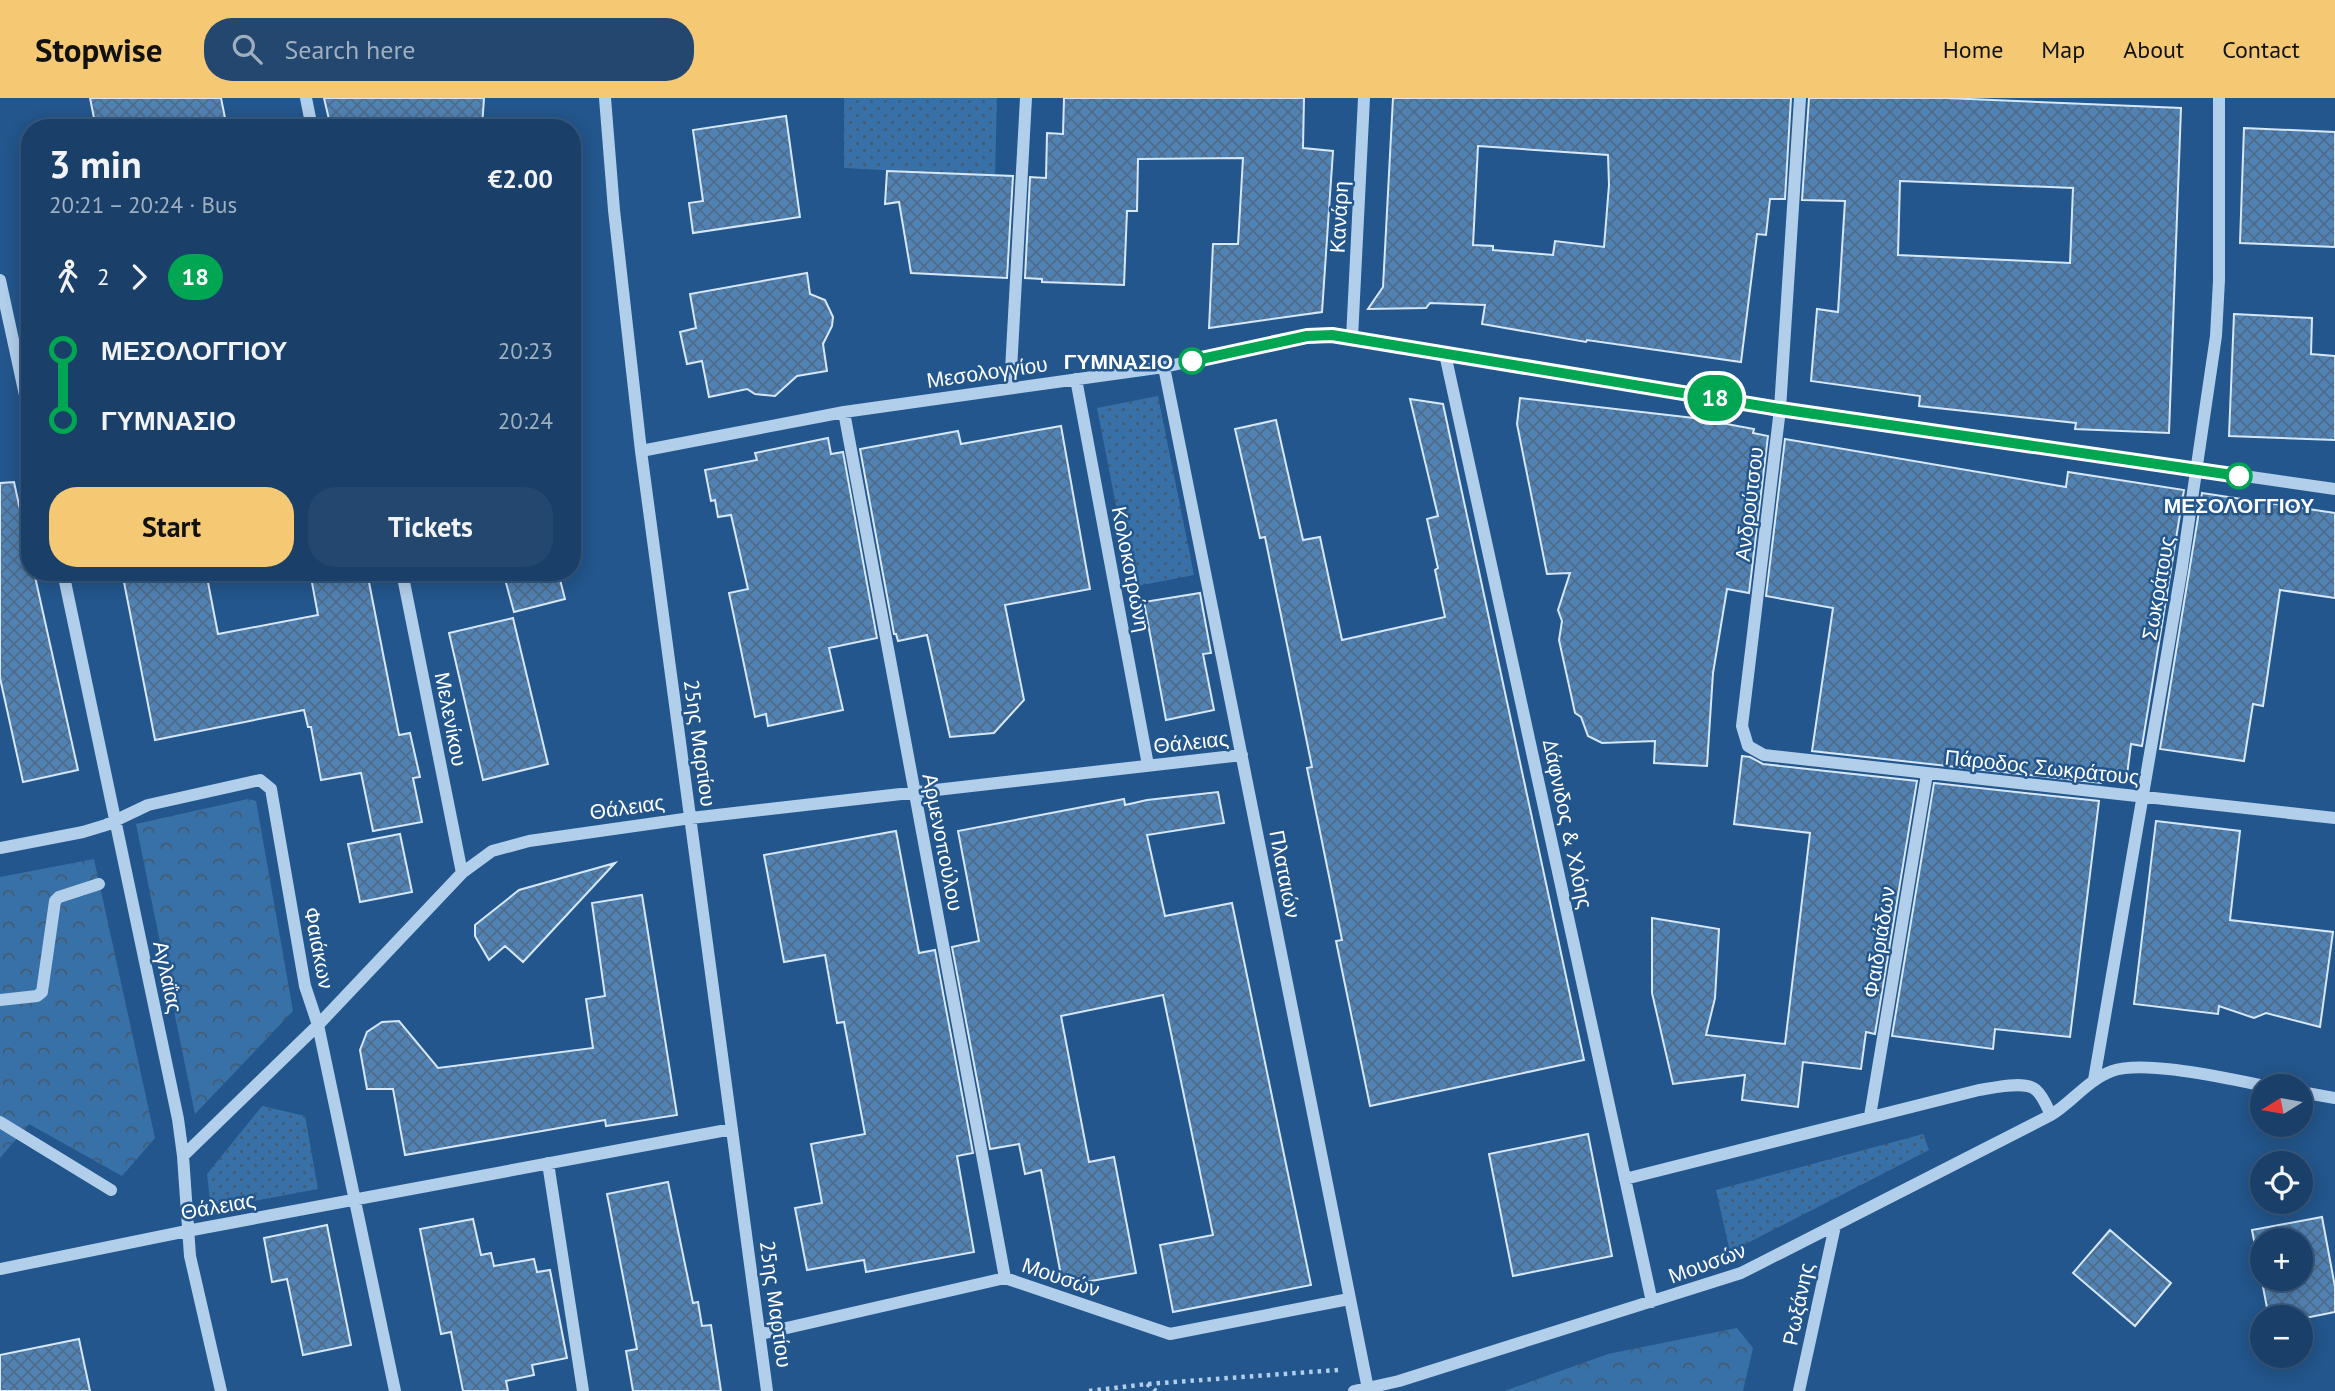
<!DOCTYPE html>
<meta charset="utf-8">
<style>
:root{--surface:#1a4069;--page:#23476f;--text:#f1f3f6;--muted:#9fafc0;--line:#38597d;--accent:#f5c974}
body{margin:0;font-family:"PT Sans",sans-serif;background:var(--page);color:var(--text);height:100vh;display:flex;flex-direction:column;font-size:26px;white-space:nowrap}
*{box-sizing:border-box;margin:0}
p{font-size:23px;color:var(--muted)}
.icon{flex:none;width:38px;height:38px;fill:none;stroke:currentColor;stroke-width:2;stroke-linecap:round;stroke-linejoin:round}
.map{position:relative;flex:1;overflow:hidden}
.sheet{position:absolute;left:21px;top:21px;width:560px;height:462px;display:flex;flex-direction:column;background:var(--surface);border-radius:28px;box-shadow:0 4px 18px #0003,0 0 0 2px var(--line)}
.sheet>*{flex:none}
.badge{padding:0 14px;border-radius:23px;font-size:24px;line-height:46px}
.needle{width:46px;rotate:259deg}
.tools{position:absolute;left:2250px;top:976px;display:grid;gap:14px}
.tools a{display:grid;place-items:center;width:63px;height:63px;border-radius:50%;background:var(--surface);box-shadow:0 4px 18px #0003,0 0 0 2px var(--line);font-size:35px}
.map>.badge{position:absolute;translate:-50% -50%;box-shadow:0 0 0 4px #fff}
.legs{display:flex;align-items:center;gap:10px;height:77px;padding:0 28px;font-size:23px}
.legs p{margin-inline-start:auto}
.headline{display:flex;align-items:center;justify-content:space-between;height:119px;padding:0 28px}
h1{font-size:38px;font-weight:600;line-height:52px}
.primary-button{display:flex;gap:14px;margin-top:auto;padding:14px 28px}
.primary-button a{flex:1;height:80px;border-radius:28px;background:var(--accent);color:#111;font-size:28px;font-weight:600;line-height:80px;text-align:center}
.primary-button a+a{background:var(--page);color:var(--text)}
ul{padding:0 28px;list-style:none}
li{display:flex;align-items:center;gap:24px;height:70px;font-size:26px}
li i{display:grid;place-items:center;width:10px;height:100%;margin:0 9px;background:currentColor}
li i::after{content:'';width:18px;height:18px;margin:-9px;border:5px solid;border-radius:50%;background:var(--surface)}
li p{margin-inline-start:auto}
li:first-child i{background:linear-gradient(#0000 50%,currentColor 0)}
li:last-child i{background:linear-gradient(currentColor 50%,#0000 0)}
header{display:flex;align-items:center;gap:42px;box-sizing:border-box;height:98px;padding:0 35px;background:var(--accent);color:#111}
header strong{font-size:33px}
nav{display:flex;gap:38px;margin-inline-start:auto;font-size:24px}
.search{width:490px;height:63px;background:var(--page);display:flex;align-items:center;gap:18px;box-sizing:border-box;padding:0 24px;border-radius:28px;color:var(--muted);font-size:26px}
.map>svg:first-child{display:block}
</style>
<header>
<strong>Stopwise</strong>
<div class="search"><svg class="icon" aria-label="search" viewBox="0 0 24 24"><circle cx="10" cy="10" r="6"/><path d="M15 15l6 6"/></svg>Search here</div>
<nav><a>Home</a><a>Map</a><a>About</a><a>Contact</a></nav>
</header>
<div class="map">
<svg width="2335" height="1293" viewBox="0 0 2335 1293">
<defs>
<pattern id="grass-dots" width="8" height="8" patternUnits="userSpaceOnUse" patternTransform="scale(1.75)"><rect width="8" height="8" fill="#3871a8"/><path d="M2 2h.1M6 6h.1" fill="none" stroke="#445b71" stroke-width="1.8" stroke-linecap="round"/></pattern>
<pattern id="park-crowns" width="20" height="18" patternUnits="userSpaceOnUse" patternTransform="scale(1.75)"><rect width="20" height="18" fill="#3871a8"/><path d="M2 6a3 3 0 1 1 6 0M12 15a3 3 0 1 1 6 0" fill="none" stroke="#445b71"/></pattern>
<pattern id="building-cross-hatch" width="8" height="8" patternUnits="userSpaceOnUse" patternTransform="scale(1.75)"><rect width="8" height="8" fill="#5082b4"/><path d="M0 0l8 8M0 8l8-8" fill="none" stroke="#4e6c8a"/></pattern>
</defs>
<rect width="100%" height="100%" fill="#23568c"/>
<path fill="url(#grass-dots)" d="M844,0H997L995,78L844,70Z
M1158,298L1194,477L1132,489L1097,310Z
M262,1008L305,1018L318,1091L211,1111L207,1076Z
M1923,1036L1929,1052L1730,1154L1716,1092Z"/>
<path fill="url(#park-crowns)" d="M248,701L256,703L293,913L195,1016L136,726Z
M94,761L155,1040L122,1078L29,1026L0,1060V779Z
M1737,1230L1753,1250L1743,1293H1504L1608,1256Z"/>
<path fill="url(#building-cross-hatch)" stroke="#d6e7f8" stroke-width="2" fill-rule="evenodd" d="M90,0H221L227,30H96Z
M324,0H484L482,30H331Z
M1064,0H1304L1303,50L1333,53L1322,214L1209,230L1213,146H1238L1243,60L1138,61L1137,113H1127L1124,187L1042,184V181L1025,180L1030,79L1046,80L1047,35L1063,36Z
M1393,0H1791L1785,101H1770L1766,137L1757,136L1741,264L1587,242L1586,244L1482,226L1485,207L1430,205L1426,210L1368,211L1383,189ZM1478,48L1608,57L1609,87L1604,149L1555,143L1553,157L1493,152V148L1473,147Z
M1809,0H1946L2181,10L2169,335L2075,331L2076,325L1919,308L1920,298L1811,283L1817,211L1838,214L1845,103L1802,102ZM1900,83L2073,90L2070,165L1898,157Z
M786,18L800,119L693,135L689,105L703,103L693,32Z
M2244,30L2335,34V149L2240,145Z
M887,73L1013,78L1007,180L911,175L899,104L885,106Z
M807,175L810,196L825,202L833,219L832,228L823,246L827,273L797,278L775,298L755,296L747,291L709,299L702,263L687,266L680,234L696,230L690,196Z
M2234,216L2312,220L2311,256L2335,258V342L2229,338Z
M1520,300L1694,320L1754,331L1753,335L1768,338L1749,495L1727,491L1713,575L1707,668L1654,665L1655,643L1602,645L1588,638L1581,619L1575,615L1559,542L1562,523L1558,512L1570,475L1547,476L1517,326Z
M1410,301L1443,306L1584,962L1370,1008L1336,843L1342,842L1307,670L1312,669L1265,439L1260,440L1235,331L1276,322L1303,442L1320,439L1342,542L1445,519L1435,472L1438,470L1427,421L1438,418Z
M1061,328L1090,491L1005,507L1024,602L994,635L950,639L927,537L898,543L896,536H894L860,351L958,333L961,346Z
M828,340L831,356L843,354L877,540L829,550L843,612L768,628L766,616L755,619L729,495L748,491L731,417L718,419L715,402L711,403L705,372L757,362L755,355Z
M1785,341L2066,389L2068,374L2184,392L2142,648L2131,646L2127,677L2102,673L2101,685L1812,653L1833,510L1766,498Z
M14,384L30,457V474H34L78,672L23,684L0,580V385Z
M2202,395L2335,415V500L2280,492L2263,608L2253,606L2244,663L2160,651Z
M122,474H206L218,536L318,517L310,474H367L399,637L410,635L420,679L413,680L422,724L373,733L361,675L321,682L311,629H308L304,612L155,642Z
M503,474H558L565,501L514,514Z
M1200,495L1211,555L1203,556L1214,612L1166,622L1144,504Z
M513,520L548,666L483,682L449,535Z
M1742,658L1750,659L1763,666L1917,683L1875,936L1866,934L1861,971L1803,964L1798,1009L1742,1002L1745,977L1673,986L1652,895V820L1719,831L1715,900L1706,937L1785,946L1810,735L1734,726Z
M1934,685L2099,703L2070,939L1995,931L1993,951L1892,938Z
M1218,694L1224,725L1147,737L1165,818L1232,805L1311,1187L1173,1214L1160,1147L1213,1137L1163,897L1061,918L1089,1064L1114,1059L1136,1175L1063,1188L1041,1072L1025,1076L1019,1046L990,1051L952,849L979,843L958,733L1124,701L1125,707L1147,702Z
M2156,723L2240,733L2230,822L2333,834L2320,929L2266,915L2254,920L2219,908L2218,916L2134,906Z
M896,733L919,855L935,852L973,1055L957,1058L974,1154L866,1174L864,1162L807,1172L795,1110L822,1105L811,1046L865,1036L844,924L837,925L825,857L784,864L764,757Z
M400,736L412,794L360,804L348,746Z
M615,765L523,864L505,848L489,862L475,838V827L519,792Z
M642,797L677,1017L606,1028L605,1022L405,1057L393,991H367L360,952L367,934L382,924L399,923L438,970L593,950L586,901L605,898L592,805Z
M1588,1036L1612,1158L1513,1178L1489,1056Z
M668,1084L693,1205L698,1204L702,1228L711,1227L721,1293H633L626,1253L637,1251L607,1096Z
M2322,1119L2335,1189V1214L2305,1220H2269L2252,1132ZM2263,1143H2301V1181H2263Z
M473,1121L481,1157L491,1155L494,1168L534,1161L537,1174L550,1172L567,1260L532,1267L534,1277L506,1283L508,1293H463L451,1234L441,1236L420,1131Z
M327,1127L351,1247L303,1257L287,1181L272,1184L264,1140Z
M2110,1132L2171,1185L2135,1228L2073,1175Z
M79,1241L90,1293H0V1257Z"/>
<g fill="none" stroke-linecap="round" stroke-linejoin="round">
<path stroke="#b1ceeb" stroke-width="4.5" stroke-dasharray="3.5 5" stroke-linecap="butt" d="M1147,1286L1156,1293
M1089,1293L1147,1286L1338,1272"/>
<path stroke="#b1ceeb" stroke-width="12" d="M306,0L312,30
M605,0L614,112L641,353L767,1293
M1800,0L1780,311L1742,628L1748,648L1764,657L2335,720
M0,182L30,320
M1352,240L1364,0
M1445,256L1652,1204
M1164,269L1368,1291
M1076,281L1148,667
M1010,290L1026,0
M844,314L1005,1180
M641,353L844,314L1164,269L1307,238L1332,237L1780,311L2335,391
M63,474L178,1021L183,1058L190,1158L221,1293
M402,474L462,775
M0,750L83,734L106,727L148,707L260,682L271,691L305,888L318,927L395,1293
M0,902L37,898L42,894L55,803L59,799L99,786
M2094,982L2182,469L2216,238L2219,182V0
M2301,994L2335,1000
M1870,1018L1927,676
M0,1024L111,1092
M183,1058L318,927L462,775L492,753L529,743L691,720L1242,657
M548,1065L583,1293
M1625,1081L1979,992C1993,990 2025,982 2036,992C2043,998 2047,1009 2051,1017
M0,1171L187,1133L732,1031
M761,1236L1005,1180L1170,1236L1349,1201
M1354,1293L1399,1283L1741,1175L2051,1017C2072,1004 2088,982 2112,973C2146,961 2233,982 2271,989
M1799,1293L1835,1128"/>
</g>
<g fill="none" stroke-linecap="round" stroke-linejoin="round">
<g stroke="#fff" stroke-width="16">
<path id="line-1" d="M1192,263L1307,238L1332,237L1780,311L2239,378"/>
</g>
<use href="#line-1" stroke="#00a651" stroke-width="10"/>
</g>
<g fill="#fff" stroke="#00a651" stroke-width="3.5">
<circle cx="1192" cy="263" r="12"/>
<circle cx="2239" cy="378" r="12"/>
</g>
<g text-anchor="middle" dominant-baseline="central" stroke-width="5" stroke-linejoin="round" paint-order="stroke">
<g font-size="21" fill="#fff" stroke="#23568c">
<text transform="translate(1339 119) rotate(-87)">Κανάρη</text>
<text transform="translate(987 274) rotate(-8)">Μεσολογγίου</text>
<text transform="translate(1749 406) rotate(-83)">Ανδρούτσου</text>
<text transform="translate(1131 471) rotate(79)">Κολοκοτρώνη</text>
<text transform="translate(2158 490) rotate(-80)">Σωκράτους</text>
<text transform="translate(451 621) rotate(79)">Μελενίκου</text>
<text transform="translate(1191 644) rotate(-6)">Θάλειας</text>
<text transform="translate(700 645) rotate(82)">25ης Μαρτίου</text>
<text transform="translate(2042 669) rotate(6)">Πάροδος Σωκράτους</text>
<text transform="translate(627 709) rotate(-8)">Θάλειας</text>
<text transform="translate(1568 726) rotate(78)">Δάφνιδος &amp; Χλόης</text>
<text transform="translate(943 744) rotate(79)">Αρμενοπούλου</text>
<text transform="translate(1285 776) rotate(79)">Πλαταιών</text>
<text transform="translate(1879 844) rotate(-81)">Φαιδριάδων</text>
<text transform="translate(319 850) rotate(79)">Φαιάκων</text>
<text transform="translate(168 879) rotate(78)">Αγλαΐας</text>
<text transform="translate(218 1108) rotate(-10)">Θάλειας</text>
<text transform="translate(1707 1165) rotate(-20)">Μουσών</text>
<text transform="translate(1061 1179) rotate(19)">Μουσών</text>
<text transform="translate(776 1206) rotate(82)">25ης Μαρτίου</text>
<text transform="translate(1798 1206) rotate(-78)">Ρωξάνης</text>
</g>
<g font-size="21" font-weight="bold" fill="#fff" stroke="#23568c" text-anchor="end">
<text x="1173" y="263">ΓΥΜΝΑΣΙΟ</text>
<text x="2239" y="407" text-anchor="middle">ΜΕΣΟΛΟΓΓΙΟΥ</text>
</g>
</g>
</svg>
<div class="tools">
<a><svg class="needle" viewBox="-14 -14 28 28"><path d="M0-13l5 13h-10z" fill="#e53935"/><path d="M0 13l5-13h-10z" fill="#9fafc0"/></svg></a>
<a><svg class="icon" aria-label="locate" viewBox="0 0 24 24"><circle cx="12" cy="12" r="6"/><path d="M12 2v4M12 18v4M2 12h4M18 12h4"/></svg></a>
<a>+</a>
<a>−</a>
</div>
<b class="badge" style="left:1715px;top:300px;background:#00a651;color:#fff">18</b>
<section class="sheet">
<div class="headline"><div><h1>3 min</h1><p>20:21 – 20:24 · Bus</p></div><b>€2.00</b></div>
<div class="legs"><svg class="icon" aria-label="walk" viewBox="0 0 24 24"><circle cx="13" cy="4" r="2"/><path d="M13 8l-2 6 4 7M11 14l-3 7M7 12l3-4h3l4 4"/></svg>2<svg class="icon" aria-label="forward" viewBox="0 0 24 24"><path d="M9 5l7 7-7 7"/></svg><b class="badge" style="background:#00a651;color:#fff">18</b></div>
<ul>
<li><i style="color:#00a651"></i><b>ΜΕΣΟΛΟΓΓΙΟΥ</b><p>20:23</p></li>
<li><i style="color:#00a651"></i><b>ΓΥΜΝΑΣΙΟ</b><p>20:24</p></li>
</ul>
<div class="primary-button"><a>Start</a><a>Tickets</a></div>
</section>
</div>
